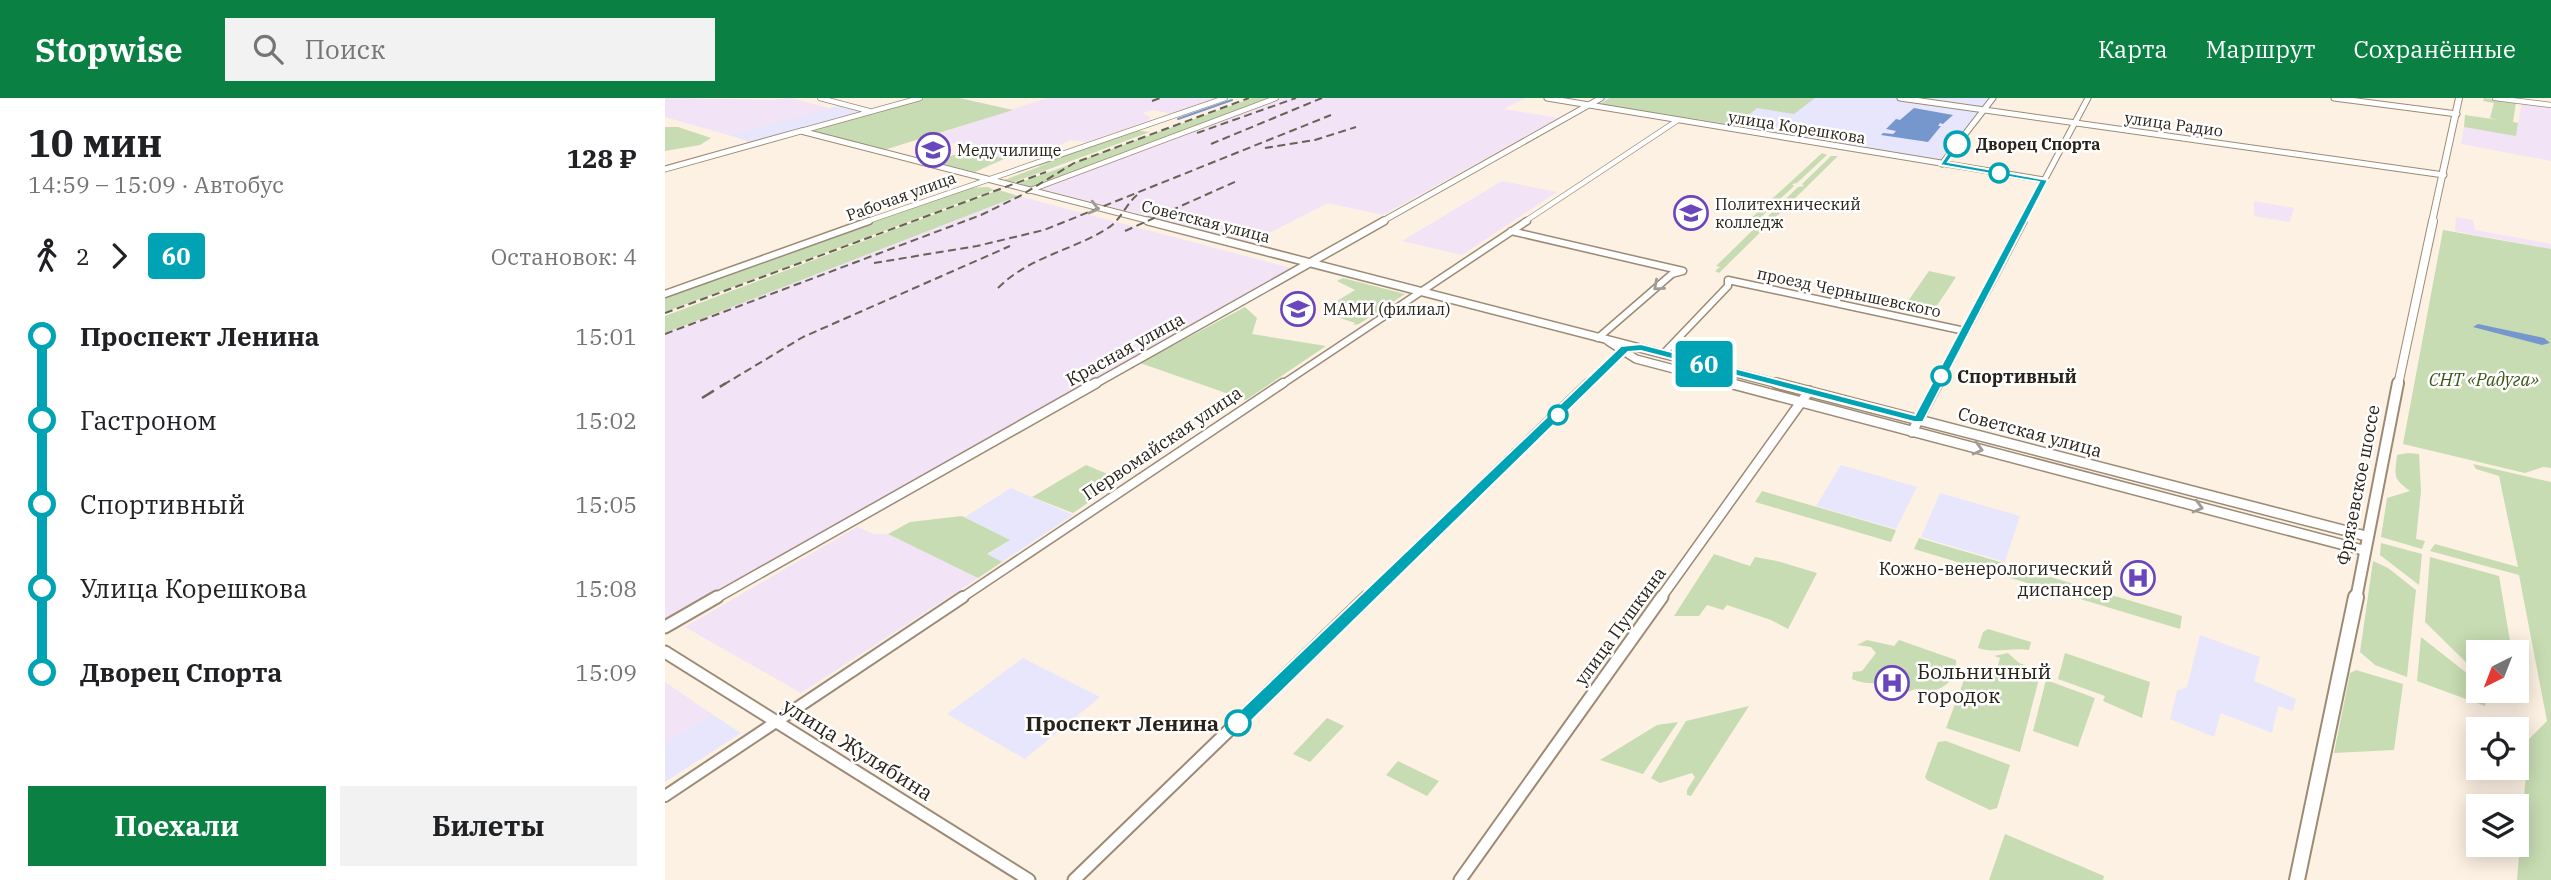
<!DOCTYPE html>
<html lang="ru">
<meta charset="utf-8">
<style>
:root{--surface:#fff;--page:#f2f2f2;--text:#202124;--muted:#757577;--accent:#0b8043}
body{margin:0;font-family:"IBM Plex Serif",serif;background:var(--page);color:var(--text);height:100vh;display:flex;flex-direction:column;font-size:26px;white-space:nowrap}
*{box-sizing:border-box;margin:0}
p{font-size:23px;color:var(--muted)}
.icon{flex:none;width:38px;height:38px;fill:none;stroke:currentColor;stroke-width:2;stroke-linecap:round;stroke-linejoin:round}
.map{position:relative;flex:1;overflow:hidden}
.side{display:flex;flex-direction:column;background:var(--surface);width:665px}
.side>*{flex:none}
.badge{padding:0 14px;border-radius:5px;font-size:24px;line-height:46px}
.needle{width:46px;rotate:222deg}
.tools{position:absolute;left:1801px;top:542px;display:grid;gap:14px}
.tools a{display:grid;place-items:center;width:63px;height:63px;border-radius:0px;background:var(--surface);box-shadow:0 4px 18px #0003;font-size:35px}
.map>.badge{position:absolute;translate:-50% -50%;box-shadow:0 0 0 4px #fff}
.legs{display:flex;align-items:center;gap:10px;height:77px;padding:0 28px;font-size:23px}
.legs p{margin-inline-start:auto}
.headline{display:flex;align-items:center;justify-content:space-between;height:119px;padding:0 28px}
h1{font-size:38px;font-weight:800;line-height:52px}
.action{display:flex;gap:14px;margin-top:auto;padding:14px 28px}
.action a{flex:1;height:80px;border-radius:0px;background:var(--accent);color:#fff;font-size:28px;font-weight:800;line-height:80px;text-align:center}
.action a+a{background:var(--page);color:var(--text)}
ul{padding:0 28px;list-style:none}
li{display:flex;align-items:center;gap:24px;height:84px;font-size:26px}
li i{display:grid;place-items:center;width:10px;height:100%;margin:0 9px;background:currentColor}
li i::after{content:'';width:18px;height:18px;margin:-9px;border:5px solid;border-radius:50%;background:var(--surface)}
li p{margin-inline-start:auto}
li:first-child i{background:linear-gradient(#0000 50%,currentColor 0)}
li:last-child i{background:linear-gradient(currentColor 50%,#0000 0)}
header{display:flex;align-items:center;gap:42px;box-sizing:border-box;height:98px;padding:0 35px;background:var(--accent);color:#fff}
header strong{font-size:33px}
nav{display:flex;gap:38px;margin-inline-start:auto;font-size:24px}
.search{width:490px;height:63px;background:var(--page);display:flex;align-items:center;gap:18px;box-sizing:border-box;padding:0 24px;border-radius:0px;color:var(--muted);font-size:26px}
main{display:flex;flex:1;min-height:0}
.map>svg:first-child{display:block}
</style>
<header>
<strong>Stopwise</strong>
<div class="search"><svg class="icon" aria-label="search" viewBox="0 0 24 24"><circle cx="10" cy="10" r="6"/><path d="M15 15l6 6"/></svg>Поиск</div>
<nav><a>Карта</a><a>Маршрут</a><a>Сохранённые</a></nav>
</header>
<main>
<section class="side">
<div class="headline"><div><h1>10 мин</h1><p>14:59 – 15:09 · Автобус</p></div><b>128 ₽</b></div>
<div class="legs"><svg class="icon" aria-label="walk" viewBox="0 0 24 24"><circle cx="13" cy="4" r="2"/><path d="M13 8l-2 6 4 7M11 14l-3 7M7 12l3-4h3l4 4"/></svg>2<svg class="icon" aria-label="forward" viewBox="0 0 24 24"><path d="M9 5l7 7-7 7"/></svg><b class="badge" style="background:#00a3b4;color:#fff">60</b><p>Остановок: 4</p></div>
<ul>
<li><i style="color:#00a3b4"></i><b>Проспект Ленина</b><p>15:01</p></li>
<li><i style="color:#00a3b4"></i><span>Гастроном</span><p>15:02</p></li>
<li><i style="color:#00a3b4"></i><span>Спортивный</span><p>15:05</p></li>
<li><i style="color:#00a3b4"></i><span>Улица Корешкова</span><p>15:08</p></li>
<li><i style="color:#00a3b4"></i><b>Дворец Спорта</b><p>15:09</p></li>
</ul>
<div class="action"><a>Поехали</a><a>Билеты</a></div>
</section>
<div class="map">
<svg width="1886" height="782" viewBox="0 0 1886 782">
<rect width="100%" height="100%" fill="#fdf1e3"/>
<path fill="#e8e6fc" d="M936,0H1328L1277,66L923,7Z
M173,8L196,14L80,47L82,43L63,37Z
M1176,367L1252,389L1231,431L1151,408Z
M346,390L408,417L337,464L322,457L345,442L300,419Z
M1275,395L1355,418L1340,464L1256,439Z
M1535,537L1595,559L1589,583L1631,601L1628,613L1613,608L1607,635L1556,615L1549,639L1505,621L1512,593L1522,589Z
M358,560L435,599L360,661L282,616Z
M47,616L76,635L0,684V645Z"/>
<path fill="#f2e3f6" d="M0,0L107,2L126,0L167,11L63,37L0,19Z
M382,0H555L509,16L488,12L477,15L485,19L483,23L421,44L405,42L376,57L351,55L341,60L309,56L306,54L311,51L264,39Z
M615,0H860L839,11L893,20L718,117L663,105L587,144L376,91Z
M1857,4L1886,8V63L1796,46L1799,29L1851,37Z
M837,83L892,94L797,157L737,143Z
M353,98L626,170L0,522V235Z
M1589,103L1629,110L1625,124L1589,118Z
M1791,119L1808,122L1810,132L1886,146V151L1790,133Z
M192,429L209,436H223L313,480L136,595L20,529Z
M0,584L47,616L0,645Z"/>
<path fill="#c7dcb2" d="M259,0H294L348,12L219,52L144,33Z
M587,0H605L367,90L354,85Z
M945,0H1150L1129,16L1092,10L1073,26L1161,41L935,6Z
M1819,0L1851,4L1848,24L1853,25L1851,38L1799,29L1800,17L1834,22L1825,20L1829,5L1818,3Z
M0,29H13L46,40L35,47L0,53Z
M468,32L485,34L349,84L339,82L387,64L375,68L368,66Z
M294,55L341,60L310,74L269,64Z
M1157,55L1162,57L1132,85L1127,86L1129,88L1093,122H1084Z
M1166,58H1173L1054,175L1050,173L1055,169L1051,168L1093,127L1100,126L1098,123L1133,89L1139,88L1137,86Z
M323,89L329,92L0,214V199L299,90Z
M334,92L353,98L0,235V218Z
M1778,132L1886,151V370L1878,369L1860,375L1738,346Z
M1264,173L1291,179L1271,209L1243,203Z
M678,180L740,196L694,226L688,227L690,225L663,216V208L672,209V203L690,192L672,183Z
M580,209L592,220L587,236L661,248L581,302L475,265Z
M1743,355L1754,356L1756,393L1751,441L1760,443L1757,451L1716,439L1722,400L1745,393C1727,380 1730,378 1732,357Z
M1808,366L1886,384V782H1852L1864,641L1882,623L1854,477L1765,453L1770,446L1853,469L1834,378L1811,371Z
M421,367L457,382L408,415L367,399Z
M1097,393L1231,432L1226,444L1090,404Z
M297,418L345,442L322,456L337,464L313,480L223,436L245,424Z
M1254,440L1517,518L1515,531L1249,451Z
M1716,445L1757,456L1754,487L1715,457Z
M1049,456L1085,468L1090,459L1112,463L1152,475L1123,531L1106,522L1062,507L1058,512L1042,507L1034,518H1009Z
M1765,459L1834,478L1847,555H1813V576L1760,524Z
M1708,463L1723,470L1751,492L1742,579L1710,567L1695,554Z
M1323,531L1366,544L1364,552C1346,549 1331,556 1313,550L1318,534Z
M1756,539L1813,584V593H1822L1820,608L1752,583Z
M1202,542L1229,548L1234,542L1291,562C1293,579 1281,591 1265,593C1262,594 1258,591 1254,591C1246,591 1246,595 1237,593L1239,588C1223,582 1204,589 1187,581L1188,574L1197,573L1211,555L1206,549L1192,547Z
M1343,555L1354,565L1376,573L1355,654L1281,630L1304,569L1330,577L1335,560L1329,558Z
M1400,555L1485,584L1477,620L1438,603L1440,598L1393,581Z
M1691,572L1738,586L1729,652L1669,655L1685,575Z
M1381,582L1430,600L1413,649L1368,633Z
M1084,608L1026,698L1022,697V692L1030,679L1027,675L995,685L986,680L1021,623Z
M662,620L679,628L645,664L628,656Z
M1013,624L978,676L935,662L992,627Z
M1281,643L1345,667L1332,710L1325,712L1262,682L1260,679L1273,644Z
M733,663L774,683L762,698L721,677Z
M1340,736L1439,778L1438,782H1324Z"/>
<path fill="#7597cd" d="M1249,10L1288,17L1278,26L1275,25L1273,28H1276L1263,44L1216,37L1218,35L1228,36L1231,33L1221,31L1231,21L1235,22Z
M1813,226L1879,240L1885,245L1877,247L1808,229Z"/>
<g fill="none" stroke-linecap="round" stroke-linejoin="round">
<path stroke="#7597cd" stroke-width="2" d="M513,21L567,2"/>
<g stroke="#9c8a75" stroke-width="6">
<path id="tertiary-far3" d="M155,0L204,13
M1830,0L1886,7
M136,33L255,0
M363,93L611,0
M200,124L560,0
M859,124L1013,22"/>
</g>
<g stroke="#9c8a75" stroke-width="9">
<path id="tertiary-far2" d="M846,133L1018,173
M0,196L204,123
M933,240L1007,176L1018,173
M998,256L1063,188V182L1300,233
M616,287L862,123"/>
</g>
<g stroke="#9c8a75" stroke-width="11">
<path id="tertiary-far1" d="M295,501L618,285"/>
</g>
<g stroke="#9c8a75" stroke-width="14">
<path id="tertiary" d="M0,698L298,499"/>
</g>
<g stroke="#9c8a75" stroke-width="7">
<path id="secondary-far3" d="M882,0L1379,82
M1235,0L1779,77
M1669,0L1792,16
M1277,66L1328,0
M0,71L136,33L489,124
M716,124L936,0
M1357,124L1423,0"/>
</g>
<g stroke="#9c8a75" stroke-width="10">
<path id="secondary-far2" d="M483,123L1118,287
M943,243L971,261L1070,287
M428,287L719,123
M923,287L959,252
M1272,287L1358,123"/>
</g>
<g stroke="#9c8a75" stroke-width="12">
<path id="secondary-far1" d="M1064,285L1698,452
M1111,285L1701,438
M1247,334L1273,285
M49,501L431,285
M700,501L924,285
M995,501L1144,293"/>
</g>
<g stroke="#9c8a75" stroke-width="15">
<path id="secondary" d="M0,529L52,499
M0,554L364,782
M409,782L702,499
M795,782L997,499"/>
</g>
<g stroke="#9c8a75" stroke-width="8">
<path id="trunk-far3" d="M1767,124L1794,0"/>
</g>
<g stroke="#9c8a75" stroke-width="10">
<path id="trunk-far2" d="M1733,287L1768,123"/>
</g>
<g stroke="#9c8a75" stroke-width="14">
<path id="trunk-far1" d="M1691,501L1733,285"/>
</g>
<g stroke="#9c8a75" stroke-width="18">
<path id="trunk" d="M1632,782L1691,499"/>
</g>
<use href="#tertiary-far3" stroke="#fff" stroke-width="4.5"/>
<use href="#tertiary-far2" stroke="#fff" stroke-width="6"/>
<use href="#tertiary-far1" stroke="#fff" stroke-width="8"/>
<use href="#tertiary" stroke="#fff" stroke-width="10"/>
<use href="#secondary-far3" stroke="#fff" stroke-width="5"/>
<use href="#secondary-far2" stroke="#fff" stroke-width="7"/>
<use href="#secondary-far1" stroke="#fff" stroke-width="9"/>
<use href="#secondary" stroke="#fff" stroke-width="11"/>
<use href="#trunk-far3" stroke="#fff" stroke-width="6"/>
<use href="#trunk-far2" stroke="#fff" stroke-width="8"/>
<use href="#trunk-far1" stroke="#fff" stroke-width="10"/>
<use href="#trunk" stroke="#fff" stroke-width="14"/>
<path stroke="#6a6157" stroke-width="2" stroke-dasharray="8 4.5" stroke-linecap="butt" d="M487,3L495,0
M532,35L631,0
M546,46L657,0
M600,50L650,42L691,29
M460,133L574,82
M209,165L312,148L379,132L666,17
M333,190C365,158 407,153 443,130C456,122 461,106 472,97
M0,215L381,74
M0,236L316,117L355,98L409,65L584,0
M58,287L138,239L345,148"/>
<path stroke="#6a6157" stroke-width="2.5" stroke-dasharray="14 7" stroke-linecap="butt" d="M37,300L61,285"/>
</g>
<defs><path id="oneway-chevron" d="M-2-3.5L2.5 0L-2 3.5" fill="none" stroke-width="1.6" stroke-linecap="round" stroke-linejoin="round" transform="scale(1.75)"/></defs>
<g stroke="#9f9c98">
<use href="#oneway-chevron" transform="translate(429 110) rotate(15)"/>
<use href="#oneway-chevron" transform="translate(993 188) rotate(139)"/>
<use href="#oneway-chevron" transform="translate(1313 351) rotate(15)"/>
<use href="#oneway-chevron" transform="translate(1533 409) rotate(15)"/>
</g>
<path fill="#00a3b4" stroke="#fff" stroke-width="2" d="M1290,44L1296,46L1283,64L1383,82L1258,324H1249L976,253L963,254L579,630H567L564,625L567,620L956,248L976,246L1250,317L1374,84L1275,67Z"/>
<defs>
<g id="university-ring" transform="scale(1.75)"><circle r="9.5" fill="#fff" stroke="#6a46be" stroke-width="1.5"/><path d="M0-5L7-2L0 1L-7-2ZM-4 1L0 2.5L4 1V4Q0 6-4 4Z" fill="#6a46be"/></g>
<g id="hospital-ring" transform="scale(1.75)"><circle r="9.5" fill="#fff" stroke="#6a46be" stroke-width="1.5"/><path d="M-5-5h3v3.5h4V-5h3V5h-3V1.5h-4V5h-3Z" fill="#6a46be"/></g>
</defs>
<g fill-rule="evenodd">
<use href="#university-ring" x="268" y="52"/>
<use href="#university-ring" x="1026" y="115"/>
<use href="#university-ring" x="633" y="211"/>
<use href="#hospital-ring" x="1473" y="480"/>
<use href="#hospital-ring" x="1227" y="585"/>
</g>
<g fill="#fff" stroke="#00a3b4" stroke-width="3.5">
<circle cx="1292" cy="46" r="12"/>
<circle cx="1334" cy="75" r="9"/>
<circle cx="1276" cy="278" r="9"/>
<circle cx="893" cy="317" r="9"/>
<circle cx="573" cy="625" r="12"/>
</g>
<g text-anchor="middle" dominant-baseline="central" stroke-width="5" stroke-linejoin="round" paint-order="stroke">
<g font-size="16" fill="#292219" stroke="#fff">
<text transform="translate(1509 26) rotate(8)">улица Радио</text>
<text transform="translate(1132 29) rotate(9)">улица Корешкова</text>
<text transform="translate(236 98) rotate(-20)">Рабочая улица</text>
<text transform="translate(541 123) rotate(14)">Советская улица</text>
<text transform="translate(1184 194) rotate(12)">проезд Чернышевского</text>
</g>
<g font-size="16" font-weight="bold" fill="#292219" stroke="#fff" text-anchor="start">
<text x="1311" y="46">Дворец Спорта</text>
</g>
<g font-size="16" fill="#292219" stroke="#fff" text-anchor="start">
<text x="292" y="52">Медучилище</text>
<text x="1050" y="106">Политехнический<tspan x="1050" dy="18">колледж</tspan></text>
<text x="658" y="211">МАМИ (филиал)</text>
</g>
<g font-size="18" fill="#292219" stroke="#fff">
<text transform="translate(460 251) rotate(-29)">Красная улица</text>
<text transform="translate(1365 334) rotate(15)">Советская улица</text>
<text transform="translate(497 345) rotate(-34)">Первомайская улица</text>
<text transform="translate(1693 387) rotate(-79)">Фрязевское шоссе</text>
<text transform="translate(955 528) rotate(-54)">улица Пушкина</text>
</g>
<g font-size="18" font-weight="bold" fill="#292219" stroke="#fff" text-anchor="start">
<text x="1292" y="278">Спортивный</text>
</g>
<g font-size="18" font-style="italic" fill="#3a5515" stroke="#fff">
<text x="1819" y="281">СНТ «Радуга»</text>
</g>
<g font-size="18" fill="#292219" stroke="#fff" text-anchor="end">
<text x="1448" y="470">Кожно-венерологический<tspan x="1448" dy="21">диспансер</tspan></text>
</g>
<g font-size="21" fill="#292219" stroke="#fff" text-anchor="start">
<text x="1252" y="573">Больничный<tspan x="1252" dy="24">городок</tspan></text>
</g>
<g font-size="21" font-weight="bold" fill="#292219" stroke="#fff" text-anchor="end">
<text x="554" y="625">Проспект Ленина</text>
</g>
<g font-size="21" fill="#292219" stroke="#fff">
<text transform="translate(193 651) rotate(32)">улица Жулябина</text>
</g>
</g>
</svg>
<div class="tools">
<a><svg class="needle" viewBox="-14 -14 28 28"><path d="M0-13l5 13h-10z" fill="#e53935"/><path d="M0 13l5-13h-10z" fill="#757577"/></svg></a>
<a><svg class="icon" aria-label="locate" viewBox="0 0 24 24"><circle cx="12" cy="12" r="6"/><path d="M12 2v4M12 18v4M2 12h4M18 12h4"/></svg></a>
<a><svg class="icon" aria-label="layers" viewBox="0 0 24 24"><path d="M12 4l9 5-9 5-9-5zM3 14l9 5 9-5"/></svg></a>
</div>
<b class="badge" style="left:1039px;top:266px;background:#00a3b4;color:#fff">60</b>
</div>
</main>
